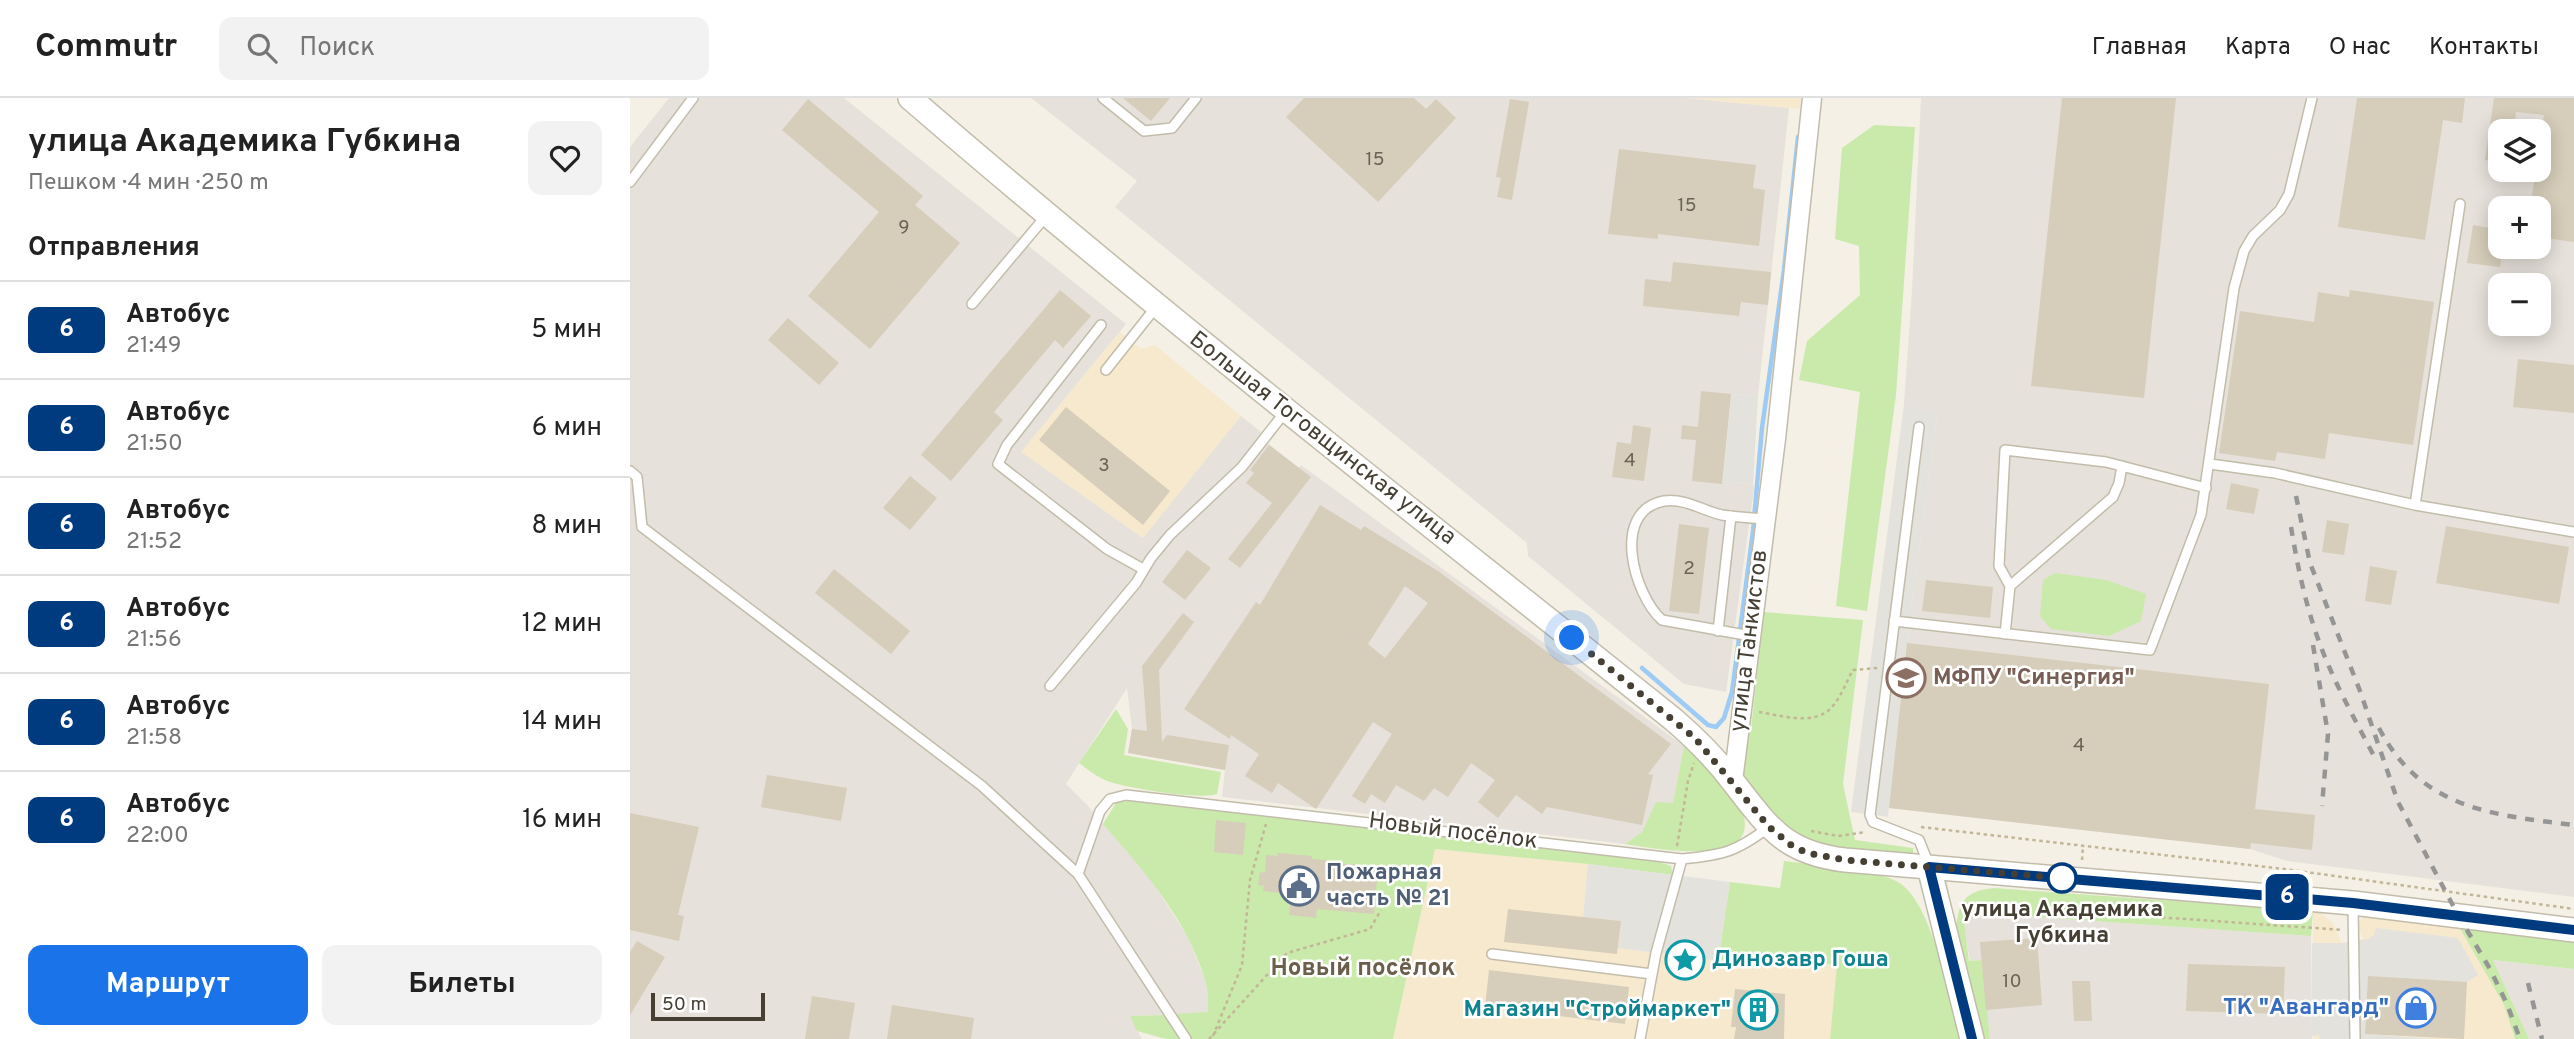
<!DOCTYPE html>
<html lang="ru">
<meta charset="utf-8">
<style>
:root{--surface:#fff;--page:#f2f2f2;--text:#222;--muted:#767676;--line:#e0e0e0;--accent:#1a73e8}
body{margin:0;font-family:Overpass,sans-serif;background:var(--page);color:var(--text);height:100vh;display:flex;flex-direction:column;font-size:26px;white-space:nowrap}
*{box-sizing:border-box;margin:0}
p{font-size:23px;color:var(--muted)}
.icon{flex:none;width:38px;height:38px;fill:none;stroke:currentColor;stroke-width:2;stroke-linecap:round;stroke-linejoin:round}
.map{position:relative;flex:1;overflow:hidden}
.drawer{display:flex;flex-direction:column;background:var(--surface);width:630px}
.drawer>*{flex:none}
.badge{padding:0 14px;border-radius:10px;font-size:24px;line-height:46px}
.fabs{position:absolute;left:1858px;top:21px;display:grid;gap:14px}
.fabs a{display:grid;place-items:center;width:63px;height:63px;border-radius:14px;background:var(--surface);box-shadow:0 4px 18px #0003;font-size:35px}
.scale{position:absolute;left:21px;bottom:18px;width:114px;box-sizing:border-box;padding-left:7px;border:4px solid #464034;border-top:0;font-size:19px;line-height:24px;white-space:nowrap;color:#464034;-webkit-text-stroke:5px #fff;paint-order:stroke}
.you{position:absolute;width:35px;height:35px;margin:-18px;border:5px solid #fff;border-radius:50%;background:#1a73e8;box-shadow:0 0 0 10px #1a73e833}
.map>.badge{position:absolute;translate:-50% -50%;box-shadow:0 0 0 4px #fff}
h2{padding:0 28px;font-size:26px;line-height:63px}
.round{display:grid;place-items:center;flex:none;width:74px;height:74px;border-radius:14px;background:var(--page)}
.summary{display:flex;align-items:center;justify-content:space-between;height:119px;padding:0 28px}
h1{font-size:33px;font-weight:700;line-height:52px}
.action{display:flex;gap:14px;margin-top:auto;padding:14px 28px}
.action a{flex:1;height:80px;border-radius:14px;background:var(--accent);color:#fff;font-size:28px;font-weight:700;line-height:80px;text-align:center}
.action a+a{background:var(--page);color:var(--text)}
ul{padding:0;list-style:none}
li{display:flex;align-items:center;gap:21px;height:98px;padding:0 28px;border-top:2px solid var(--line)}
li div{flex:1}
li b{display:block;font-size:26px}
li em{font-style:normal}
li .badge{min-width:77px;font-weight:700;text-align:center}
header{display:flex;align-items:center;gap:42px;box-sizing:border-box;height:98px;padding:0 35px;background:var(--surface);border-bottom:2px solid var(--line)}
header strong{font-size:33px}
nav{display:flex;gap:38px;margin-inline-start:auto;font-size:24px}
.search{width:490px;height:63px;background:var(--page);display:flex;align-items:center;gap:18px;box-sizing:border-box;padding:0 24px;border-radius:14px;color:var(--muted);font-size:26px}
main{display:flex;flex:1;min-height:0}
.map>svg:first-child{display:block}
</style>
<header>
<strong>Commutr</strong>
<div class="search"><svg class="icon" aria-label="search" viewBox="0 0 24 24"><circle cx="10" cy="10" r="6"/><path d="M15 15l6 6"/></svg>Поиск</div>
<nav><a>Главная</a><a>Карта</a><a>О нас</a><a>Контакты</a></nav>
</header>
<main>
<section class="drawer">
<div class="summary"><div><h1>улица Академика Губкина</h1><p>Пешком · 4 мин · 250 m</p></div><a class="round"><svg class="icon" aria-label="heart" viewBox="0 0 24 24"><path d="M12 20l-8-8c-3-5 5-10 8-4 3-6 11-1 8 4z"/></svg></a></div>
<h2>Отправления</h2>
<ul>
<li><span class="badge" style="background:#003b80;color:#fff">6</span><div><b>Автобус</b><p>21:49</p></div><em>5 мин</em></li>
<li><span class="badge" style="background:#003b80;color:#fff">6</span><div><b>Автобус</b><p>21:50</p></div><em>6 мин</em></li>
<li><span class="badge" style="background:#003b80;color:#fff">6</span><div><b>Автобус</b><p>21:52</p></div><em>8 мин</em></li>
<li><span class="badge" style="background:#003b80;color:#fff">6</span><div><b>Автобус</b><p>21:56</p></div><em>12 мин</em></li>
<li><span class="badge" style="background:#003b80;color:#fff">6</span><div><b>Автобус</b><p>21:58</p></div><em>14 мин</em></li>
<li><span class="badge" style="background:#003b80;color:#fff">6</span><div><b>Автобус</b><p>22:00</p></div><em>16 мин</em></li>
</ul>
<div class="action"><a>Маршрут</a><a>Билеты</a></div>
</section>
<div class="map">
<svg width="1944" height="941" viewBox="0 0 1944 941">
<rect width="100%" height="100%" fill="#f4f0e5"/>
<path fill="#f7e9ce" d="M1055,0H1171L1170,11Z
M490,234L511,251L525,247L611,318L513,440L391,354Z
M805,751L958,766L953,818L991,823L989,850L1100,865L1101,857L1208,867L1200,941H763Z
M1683,813L1690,814L1703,825L1712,845L1733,841L1728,830L1729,823L1736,817L1828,827L1874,907L1885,941H1683Z"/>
<path fill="#e6e1da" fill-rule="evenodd" d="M39,0H214L496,226L391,354L513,440L611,318L631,334V340L669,370L671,367L1054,648L1043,706L1026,705L1012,734L995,746L592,699L595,672L498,655L502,631L497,590L436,686L459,709L520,780L559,841L576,885L579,915L500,918L512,941H0V49Z
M401,0H1055L1159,10L1128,298L1101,296L1093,383L1123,386L1124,390L1096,594L1054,586L898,458L897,445L485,109L507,83Z
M1291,0H1944V799L1657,763L1620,751L1259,710L1279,525L1307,318L1274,306L1282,193ZM1871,33H1909V72H1871ZM1871,110H1909V149H1871ZM1871,187H1909V226H1871Z
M1332,814L1681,838L1682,941H1360L1351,862L1340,863Z
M1863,862L1944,871V941H1899Z"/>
<path fill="#caeaab" d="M1244,27L1285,29L1266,297L1237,513L1206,508L1230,294L1169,282L1177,243L1230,197L1229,148L1205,141L1212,50Z
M1425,475L1476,482L1516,496L1511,523L1479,538L1421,531L1410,518L1413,482Z
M1134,514L1233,522L1213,686L1225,742L1283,750V758L1179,747L1148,725L1117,685L1114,677L1113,654L1121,631Z
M486,611L498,631L494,657L591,674L587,696C568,702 497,690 477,683C467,679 457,671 449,665Z
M1060,643C1074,661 1102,688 1110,708C1140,772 1025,751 995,746L1012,734L1026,704L1043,705L1054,648Z
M498,703L1027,763L1041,768L1043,777L958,766L805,751L763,941H561L546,916L578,914C578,904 578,892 575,882C557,821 514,773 473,726L486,705Z
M1154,763C1184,767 1237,770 1264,782C1302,797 1320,903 1330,941H1200L1207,867L1102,857L1100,865L1088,863L1100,784L1150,790Z
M1364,790L1683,813L1681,838L1333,814L1339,863L1352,862L1360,941H1351L1326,834C1328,804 1334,793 1364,790Z
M1828,827L1944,841V871L1863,862L1899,941H1885L1874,907Z
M535,917L552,941H536L507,933L500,918Z"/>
<path fill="#e4e2dd" d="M1101,296L1128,298L1123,386L1093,383Z
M1274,306L1307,318L1279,525L1258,719L1221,714Z
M958,766L1100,784L1088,863L988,850L991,823L953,819Z
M1746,830L1828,840L1848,877L1837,884L1738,879L1735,936L1805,941H1690L1689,937L1682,938V845H1712L1738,841L1744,837Z"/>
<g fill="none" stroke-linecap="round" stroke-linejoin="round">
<path stroke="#9dcbf4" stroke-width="4.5" d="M1012,570L1078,627L1086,629L1094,620L1102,594L1123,433L1132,330L1154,172L1168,39"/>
</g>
<path fill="#d6cdba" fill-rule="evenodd" d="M493,0H540L521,23Z
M674,0H784L796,11L806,1L826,20L748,104L656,19Z
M1432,0H1546L1514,300L1401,288Z
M1727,0H1835L1832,25L1813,22L1795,142L1708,129Z
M1864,0H1944V144L1909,139V110H1900L1906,72H1909V47L1914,17L1886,14L1884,33H1871V64L1855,62Z
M178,1L293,98L285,107L330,145L240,251L178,198L249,114L152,32Z
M880,1L899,4L882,102L867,99L871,80L866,79Z
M989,51L1126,67L1123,90L1135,92L1129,148L1028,136V141L978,136Z
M1843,127L1871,132V149H1873L1870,169L1837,165Z
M1043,164L1141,174L1138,207L1111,204L1109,218L1013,208L1015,181L1041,184Z
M430,192L461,218L433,250L425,242L364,314L373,322L321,383L291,357Z
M1720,192L1804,204L1783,347L1699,335L1695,361L1647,354L1645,363L1589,355L1610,213L1684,224L1688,194L1719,199Z
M158,220L209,265L189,287L138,242Z
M1888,261L1944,267V315L1883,309Z
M1071,293L1101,296L1092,386L1062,383L1066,342L1051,341L1052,327L1068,329Z
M436,309L540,393L513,427L409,342Z
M1003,327L1021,330L1014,383L982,379L987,344L1001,346Z
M639,347L681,379L610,470L598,461L642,405L616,385L624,375L620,372Z
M280,378L307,400L280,432L253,410Z
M1601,385L1629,391L1624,416L1596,411Z
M690,407L731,432L734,428L808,473L1041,646L1018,676L1023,677L1012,727L917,709L912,716L886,697L868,720L848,704L865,682L841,665L818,699L804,690L794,703L766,687L755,705L741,696L735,706L722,698L762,636L743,624L686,711L648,685L642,695L615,678L629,656L601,637L600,641L554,611L626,504L630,507ZM775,488L798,505L755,560L738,546Z
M1697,422L1719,426L1714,457L1692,454Z
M1049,426L1079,430L1069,516L1039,513Z
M1816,428L1939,449L1929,506L1806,485Z
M557,452L581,470L555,502L532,484Z
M1740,468L1767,473L1761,507L1735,503Z
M204,471L280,533L261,556L185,495Z
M1296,482L1363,489L1360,520L1292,513Z
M553,515L564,524L529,572L532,644L537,637L599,647L595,672L498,655L502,631L517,633L512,568Z
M1277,545L1639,586L1625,711L1685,717L1682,752L1621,745L1620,751L1259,710Z
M137,677L217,690L211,723L131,709Z
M0,715L69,729L48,817L54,818L49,843L0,832Z
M586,722L616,725L613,757L584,754Z
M648,755L682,758V761L706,763V765L748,769L744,816L687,811L686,820L659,817L661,796L633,793L634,788L628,787L630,774L635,775L636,757L648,758Z
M878,811L991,823L987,856L874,844Z
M1407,840L1412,907L1356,912L1350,844Z
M7,843L35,859L0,917V854Z
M1558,866L1655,869L1653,916L1556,913Z
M859,872L999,889L995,926L855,909Z
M1738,878L1837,884L1834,941L1735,936Z
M1442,883H1460L1462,923H1444Z
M1105,891L1155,896L1154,941H1104L1106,929H1101Z
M182,898L225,905L219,941H175Z
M262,907L344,920L341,941H257Z"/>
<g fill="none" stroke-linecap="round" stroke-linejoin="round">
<g stroke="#c2bcaa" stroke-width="12">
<path id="service" d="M473,0L514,33L542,30L566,0
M0,84L63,0
M342,206L416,118
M471,227L377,347L368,366L477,451L513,471
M476,272L526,209
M1289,329L1240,717L1243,724L1289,742L1299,767
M1580,366L1645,375L1785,407L1944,434
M0,373L7,379L12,429L352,688L448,776L556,941
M1785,407L1830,106
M1380,488L1483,399L1489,385L1492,368
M1264,523L1520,552L1571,417L1604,190L1614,153L1623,138L1650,112L1659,96L1682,0
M1088,533L1101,418
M1375,536L1380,488L1369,468L1375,352L1476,364L1576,390
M1121,538L1032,522C1004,497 980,413 1034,403C1056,400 1073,413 1092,417C1106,419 1121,420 1136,421
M420,588L506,485L521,460L540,437L612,369L655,314
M448,776L470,713L480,701L496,697L1052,761C1093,757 1106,754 1139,729
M1723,807L1725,941
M862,856L1022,876
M1010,941L1026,855L1052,761"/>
</g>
<g stroke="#c2bcaa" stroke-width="21">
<path id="minor" d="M1103,683L1146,341L1182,0"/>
</g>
<g stroke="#c2bcaa" stroke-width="26">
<path id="tertiary" d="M280,0C529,215 788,417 1044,622C1066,641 1087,662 1104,685C1139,730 1155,755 1215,762L1723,805L1944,832
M1299,769L1342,941"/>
</g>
<path stroke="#c2b697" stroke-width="2.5" stroke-dasharray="3.5 3.5" stroke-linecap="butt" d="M1129,614C1149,617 1183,628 1200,611C1210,602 1216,584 1223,572L1248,570
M1291,729L1654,771L1944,811
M1181,733L1208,738L1236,734
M1047,748L1058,683L1064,665
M1452,762L1453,748
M1508,806L1526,819L1713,832
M583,938L612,867L620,782L636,726
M579,941L657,855L740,831L751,812"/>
<use href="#service" stroke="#fff" stroke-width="9"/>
<use href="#minor" stroke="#fff" stroke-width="18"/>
<use href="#tertiary" stroke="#fff" stroke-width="23"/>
<path stroke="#959595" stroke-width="4.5" stroke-dasharray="9 9" stroke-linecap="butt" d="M1666,398L1680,465L1730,593L1768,704L1828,817L1860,871L1877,906L1890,941
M1661,429C1667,465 1674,500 1686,535C1700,577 1723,618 1744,658
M1683,547L1698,636L1692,708
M1749,630C1791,711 1862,717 1944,727
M1898,885L1912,941"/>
</g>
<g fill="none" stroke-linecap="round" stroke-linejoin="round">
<g stroke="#fff" stroke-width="16">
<path id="line" d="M1342,941L1299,769L1723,805L1944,832"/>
</g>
<use href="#line" stroke="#003b80" stroke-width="10"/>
<path stroke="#464034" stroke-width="7" stroke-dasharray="0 12.6" d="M942,540L1065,640L1139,729L1161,747L1177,755L1215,762L1432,780"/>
</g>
<defs>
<g id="university-ring" transform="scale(2.0125)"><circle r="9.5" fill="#fff" stroke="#8d6e63" stroke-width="1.5"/><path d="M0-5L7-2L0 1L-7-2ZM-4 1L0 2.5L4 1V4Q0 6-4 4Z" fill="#8d6e63"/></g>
<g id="civic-ring" transform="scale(2.0125)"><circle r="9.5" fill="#fff" stroke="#5c6f8a" stroke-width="1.5"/><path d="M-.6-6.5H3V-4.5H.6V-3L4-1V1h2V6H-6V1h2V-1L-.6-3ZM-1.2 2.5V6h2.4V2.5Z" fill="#5c6f8a"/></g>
<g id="sight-ring" transform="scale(2.0125)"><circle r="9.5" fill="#fff" stroke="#0f9aa8" stroke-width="1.5"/><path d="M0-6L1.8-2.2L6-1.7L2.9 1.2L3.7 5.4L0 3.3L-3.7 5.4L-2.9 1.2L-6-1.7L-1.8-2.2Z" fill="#0f9aa8"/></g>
<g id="shop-ring" transform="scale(2.0125)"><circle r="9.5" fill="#fff" stroke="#3f7fe0" stroke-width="1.5"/><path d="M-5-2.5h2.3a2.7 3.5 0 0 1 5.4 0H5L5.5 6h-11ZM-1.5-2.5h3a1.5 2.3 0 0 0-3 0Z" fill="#3f7fe0"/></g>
<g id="building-ring" transform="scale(2.0125)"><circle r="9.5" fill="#fff" stroke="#0f9aa8" stroke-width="1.5"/><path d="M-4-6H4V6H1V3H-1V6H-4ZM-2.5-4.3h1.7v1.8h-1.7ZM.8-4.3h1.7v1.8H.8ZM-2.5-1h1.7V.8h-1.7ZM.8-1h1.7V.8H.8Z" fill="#0f9aa8"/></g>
</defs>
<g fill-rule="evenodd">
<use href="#university-ring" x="1276" y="580"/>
<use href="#civic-ring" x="669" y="788"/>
<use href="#sight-ring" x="1055" y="862"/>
<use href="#shop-ring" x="1786" y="910"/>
<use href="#building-ring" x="1128" y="912"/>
</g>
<circle fill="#fff" stroke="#003b80" stroke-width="3.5" cx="1432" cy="780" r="14"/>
<g text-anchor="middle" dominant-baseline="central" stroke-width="5" stroke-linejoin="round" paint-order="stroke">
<g font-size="19" fill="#6a6356">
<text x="745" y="62">15</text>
<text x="1057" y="108">15</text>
<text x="274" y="130">9</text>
<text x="1000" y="363">4</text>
<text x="474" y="368">3</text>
<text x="1059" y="471">2</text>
<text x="1449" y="648">4</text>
<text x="1382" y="884">10</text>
</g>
<g font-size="23" fill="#464034" stroke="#fff">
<text transform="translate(692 341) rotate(38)">Большая Тоговщинская улица</text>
<text transform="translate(1120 543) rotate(-83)">улица Танкистов</text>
<text transform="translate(823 734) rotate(7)">Новый посёлок</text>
</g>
<g font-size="23" font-weight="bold" fill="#785e54" stroke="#fff" text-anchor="start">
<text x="1303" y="580">МФПУ "Синергия"</text>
</g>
<g font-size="23" font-weight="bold" fill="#4e5e75" stroke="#fff" text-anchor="start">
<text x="696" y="775">Пожарная<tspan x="696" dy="26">часть № 21</tspan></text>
</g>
<g font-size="23" font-weight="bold" fill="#464034" stroke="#fff">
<text x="1432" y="812">улица Академика<tspan x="1432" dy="26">Губкина</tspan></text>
</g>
<g font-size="23" font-weight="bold" fill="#0d838f" stroke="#fff" text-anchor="start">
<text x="1082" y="862">Динозавр Гоша</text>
<text x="1101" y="912" text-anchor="end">Магазин "Строймаркет"</text>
</g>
<g font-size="23" font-weight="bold" fill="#366cbe" stroke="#fff" text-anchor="end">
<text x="1759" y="910">ТК "Авангард"</text>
</g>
<g font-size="24" font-weight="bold" fill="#6a5f4b" stroke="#fff">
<text x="733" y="871">Новый посёлок</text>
</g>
</g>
</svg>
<div class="fabs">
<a><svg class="icon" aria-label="layers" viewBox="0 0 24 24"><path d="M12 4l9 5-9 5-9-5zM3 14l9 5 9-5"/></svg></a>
<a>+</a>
<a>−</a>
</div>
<div class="scale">50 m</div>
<div class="you" style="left:942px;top:540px"></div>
<b class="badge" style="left:1657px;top:799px;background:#003b80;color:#fff">6</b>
</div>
</main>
